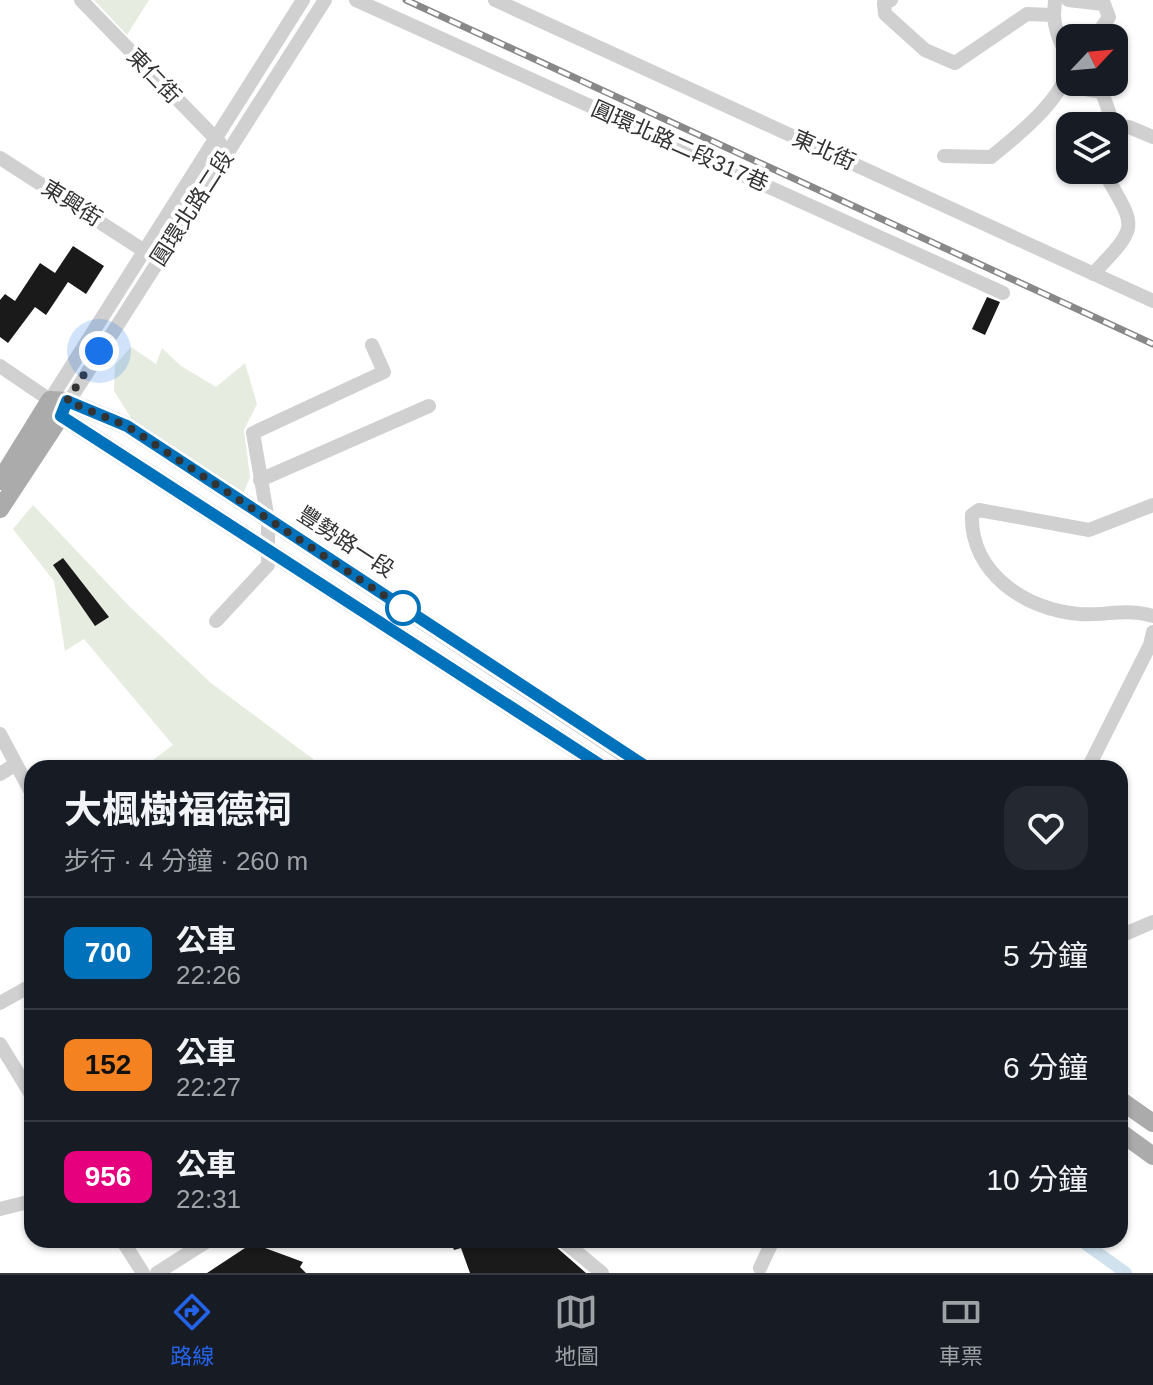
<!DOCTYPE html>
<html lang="zh-TW">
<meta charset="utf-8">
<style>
:root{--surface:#171b24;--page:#242831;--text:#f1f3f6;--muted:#9ea1a6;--line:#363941;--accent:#2563eb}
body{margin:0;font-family:Helvetica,"Noto Sans TC",sans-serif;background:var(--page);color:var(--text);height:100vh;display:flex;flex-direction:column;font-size:30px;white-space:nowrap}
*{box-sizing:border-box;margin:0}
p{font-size:26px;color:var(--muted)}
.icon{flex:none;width:44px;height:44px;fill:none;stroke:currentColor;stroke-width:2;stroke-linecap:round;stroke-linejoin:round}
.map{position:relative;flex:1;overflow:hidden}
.panel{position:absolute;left:24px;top:760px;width:1104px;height:488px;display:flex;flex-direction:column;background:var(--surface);border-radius:24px;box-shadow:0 2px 6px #0004}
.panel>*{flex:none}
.badge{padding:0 16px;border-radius:12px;font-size:28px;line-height:52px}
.needle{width:52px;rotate:64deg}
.fabs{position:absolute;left:1056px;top:24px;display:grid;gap:16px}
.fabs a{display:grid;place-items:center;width:72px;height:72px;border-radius:16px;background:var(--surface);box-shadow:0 2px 6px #0004;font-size:40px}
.you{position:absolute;width:40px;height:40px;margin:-20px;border:6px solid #fff;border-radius:50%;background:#1a73e8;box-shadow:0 0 0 12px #1a73e833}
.map>.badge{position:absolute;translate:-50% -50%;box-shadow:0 0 0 4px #fff}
.round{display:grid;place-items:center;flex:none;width:84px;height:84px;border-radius:24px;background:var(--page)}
.summary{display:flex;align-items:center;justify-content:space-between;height:136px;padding:0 40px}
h1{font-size:38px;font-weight:700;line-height:60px}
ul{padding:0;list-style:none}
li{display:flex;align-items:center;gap:24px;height:112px;padding:0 40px;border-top:2px solid var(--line)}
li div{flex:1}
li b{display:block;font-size:30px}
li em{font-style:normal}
li .badge{min-width:88px;font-weight:700;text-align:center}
.menu{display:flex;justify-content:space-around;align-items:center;height:112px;border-top:2px solid var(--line);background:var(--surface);font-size:22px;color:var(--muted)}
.menu a{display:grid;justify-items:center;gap:4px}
.menu .selected{color:var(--accent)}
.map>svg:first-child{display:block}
</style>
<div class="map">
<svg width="1153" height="1273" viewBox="0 0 1153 1273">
<rect width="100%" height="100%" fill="#fff"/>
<path fill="#e6ecdf" d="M94,0H149L127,35Z
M131,347L156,364L162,348L181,366L216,387L245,363L257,404L244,430L250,477L243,494L133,421L114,391L115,365Z
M33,505L130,607L211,683L325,768H158L153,760L173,745L84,639L65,651L54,581L13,529Z"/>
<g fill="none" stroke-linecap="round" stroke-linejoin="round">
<path stroke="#cfe2ee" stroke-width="12" d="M1080,1240L1126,1273"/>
</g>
<path fill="#1a1a1a" d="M73,246L104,266L86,294L68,282L46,315L35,307L8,343L0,337V300L5,294L15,301L40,263L55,273Z
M987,297L1000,302L985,335L972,329Z
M63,558L109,617L95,626L53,565Z
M450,1240H513L526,1248L555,1246L586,1273H470L461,1248L454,1250Z
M245,1248H265L303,1262L300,1267L306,1273H207Z"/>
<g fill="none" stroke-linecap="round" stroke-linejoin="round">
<path stroke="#d0d0d0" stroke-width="14" d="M81,0L220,143
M356,0L1003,293
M495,0L1153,301
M891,0L884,3L885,14L925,50L955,63L1027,14L1054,15L1055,0
M1068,0L1104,4L1109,17L1095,38
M1062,85L1102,92L1118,137L1114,142
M1117,126L1129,127L1153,137
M944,156L991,157C1013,139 1071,94 1068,62C1066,48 1055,38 1054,15
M0,158L143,250
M1093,274C1141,223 1136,229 1103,170
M0,366L50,400L303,0
M64,409L325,0
M260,480L429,406
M1153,505L1089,530L979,510L972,515C970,572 1025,610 1079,614C1102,616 1130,608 1153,616
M216,621L268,565V520L253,433L384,372L372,345
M0,734L32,794
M1088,768L1150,645L1153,632
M0,774L16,764
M1120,936L1153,922
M0,1003L32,985
M0,1044L32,1096
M0,1209L32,1201
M122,1240L143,1273
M562,1240L602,1273
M760,1268L773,1240
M157,1273L209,1240"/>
<path stroke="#ababab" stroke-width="18" d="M50,400L67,401L127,426L647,768
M50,400L61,416L605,768
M0,481L50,400
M0,509L61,416
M1120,1100L1153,1123
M1120,1132L1153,1156"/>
<g stroke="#888" stroke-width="7">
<path id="rail" d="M406,0L1153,344"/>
</g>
<use href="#rail" stroke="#fff" stroke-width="4" stroke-dasharray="12" stroke-linecap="butt"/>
</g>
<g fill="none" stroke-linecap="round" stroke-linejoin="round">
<g stroke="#fff" stroke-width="18">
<path id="line" d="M605,768L61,416L67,401L127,426L648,768"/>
</g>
<use href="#line" stroke="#0072bc" stroke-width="12"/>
<path stroke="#333" stroke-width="8" stroke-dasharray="0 14.4" d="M99,351L67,401L127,426L403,608"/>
</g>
<circle fill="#fff" stroke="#0072bc" stroke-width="4" cx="403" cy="608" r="16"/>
<g text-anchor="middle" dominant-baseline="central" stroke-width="8" stroke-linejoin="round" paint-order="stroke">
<g font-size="22" fill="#333" stroke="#fff">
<text transform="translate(154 76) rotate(46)">東仁街</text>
<text transform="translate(680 146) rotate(24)">圓環北路二段317巷</text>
<text transform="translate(824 150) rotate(24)">東北街</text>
<text transform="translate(72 203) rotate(32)">東興街</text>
<text transform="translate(192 208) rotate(-57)">圓環北路二段</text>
<text transform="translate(346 542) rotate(33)">豐勢路一段</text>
</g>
</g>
</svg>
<div class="fabs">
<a><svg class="needle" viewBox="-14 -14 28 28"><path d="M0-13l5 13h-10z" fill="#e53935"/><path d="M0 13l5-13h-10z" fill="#9ea1a6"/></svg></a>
<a><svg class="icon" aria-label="layers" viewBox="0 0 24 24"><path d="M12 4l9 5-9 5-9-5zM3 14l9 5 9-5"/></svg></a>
</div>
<div class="you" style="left:99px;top:351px"></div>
<section class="panel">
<div class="summary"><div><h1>大楓樹福德祠</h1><p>步行 · 4 分鐘 · 260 m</p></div><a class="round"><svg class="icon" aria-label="heart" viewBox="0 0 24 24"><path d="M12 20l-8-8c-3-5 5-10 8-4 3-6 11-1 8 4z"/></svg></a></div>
<ul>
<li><span class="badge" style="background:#0072bc;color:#fff">700</span><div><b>公車</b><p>22:26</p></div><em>5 分鐘</em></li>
<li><span class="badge" style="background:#f58220;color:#111">152</span><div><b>公車</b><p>22:27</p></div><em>6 分鐘</em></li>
<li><span class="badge" style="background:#e6007e;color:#fff">956</span><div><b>公車</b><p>22:31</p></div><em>10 分鐘</em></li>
</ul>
</section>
</div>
<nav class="menu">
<a class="selected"><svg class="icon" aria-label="directions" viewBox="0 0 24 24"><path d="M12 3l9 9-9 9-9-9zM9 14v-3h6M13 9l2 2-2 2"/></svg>路線</a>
<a><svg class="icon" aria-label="map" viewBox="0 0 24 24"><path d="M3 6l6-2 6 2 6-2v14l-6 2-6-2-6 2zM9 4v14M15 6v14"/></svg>地圖</a>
<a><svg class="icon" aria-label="tickets" viewBox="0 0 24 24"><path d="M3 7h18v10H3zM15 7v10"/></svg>車票</a>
</nav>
